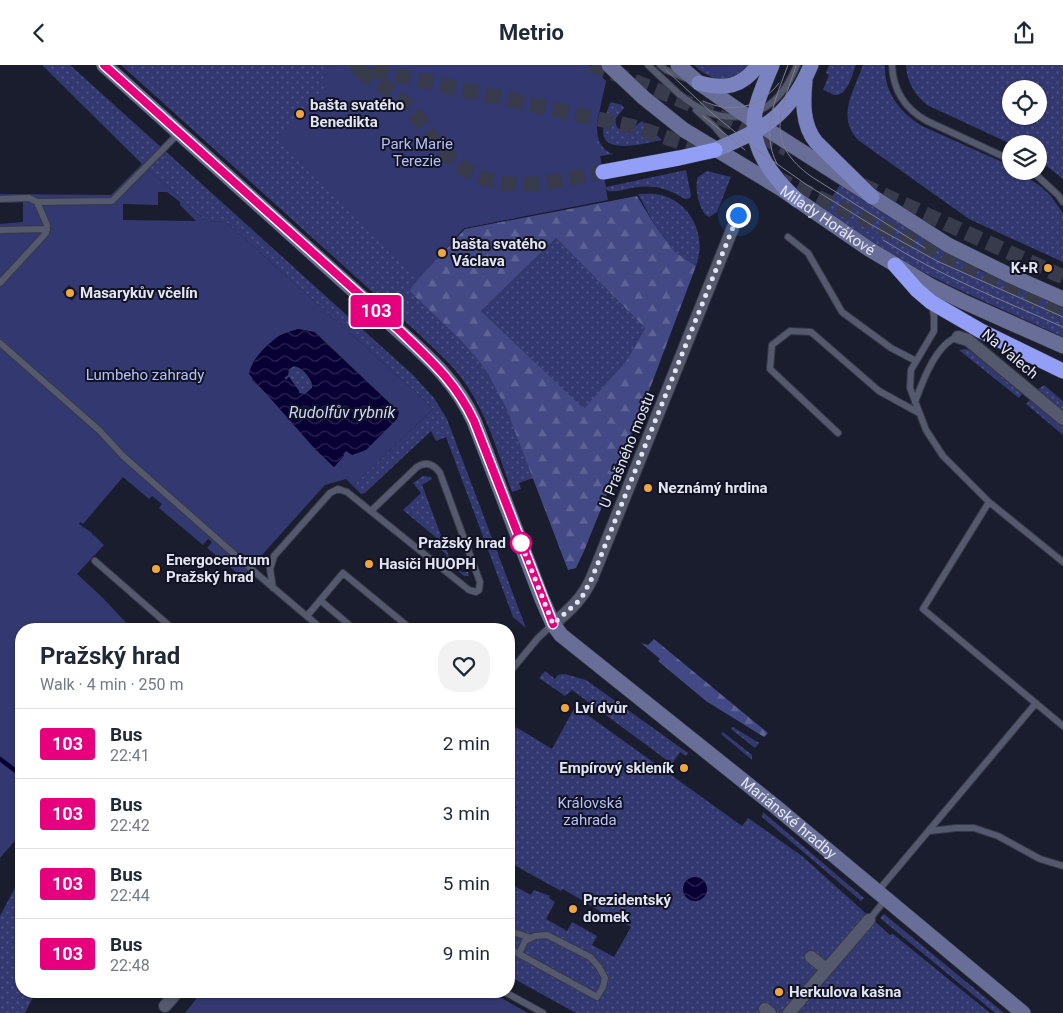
<!DOCTYPE html>
<meta charset="utf-8">
<style>
:root{--surface:#fff;--page:#f2f2f3;--text:#1f2937;--muted:#747a83;--line:#e0e1e3}
body{margin:0;font-family:Roboto,sans-serif;background:var(--page);color:var(--text);height:100vh;display:flex;flex-direction:column;font-size:19px;white-space:nowrap}
*{box-sizing:border-box;margin:0}
p{font-size:16px;color:var(--muted)}
.icon{flex:none;width:28px;height:28px;fill:none;stroke:currentColor;stroke-width:2;stroke-linecap:round;stroke-linejoin:round}
.map{position:relative;flex:1;overflow:hidden}
.side{position:absolute;left:15px;top:558px;width:500px;height:375px;display:flex;flex-direction:column;background:var(--surface);border-radius:20px;box-shadow:0 1px 4px #0004}
.side>*{flex:none}
.badge{padding:0 10px;border-radius:4px;font-size:18px;line-height:32px}
.tools{position:absolute;left:1002px;top:15px;display:grid;gap:10px}
.tools a{display:grid;place-items:center;width:45px;height:45px;border-radius:50%;background:var(--surface);box-shadow:0 1px 4px #0004;font-size:25px}
.you{position:absolute;width:25px;height:25px;margin:-12px;border:4px solid #fff;border-radius:50%;background:#1a73e8;box-shadow:0 0 0 8px #1a73e833}
.map>.badge{position:absolute;translate:-50% -50%;box-shadow:0 0 0 2px #fff}
.round{display:grid;place-items:center;flex:none;width:52px;height:52px;border-radius:20px;background:var(--page)}
.summary{display:flex;align-items:center;justify-content:space-between;height:85px;padding:0 25px}
h1{font-size:24px;font-weight:700;line-height:38px}
ul{padding:0;list-style:none}
li{display:flex;align-items:center;gap:15px;height:70px;padding:0 25px;border-top:1px solid var(--line)}
li div{flex:1}
li b{display:block;font-size:19px}
li em{font-style:normal}
li .badge{min-width:55px;font-weight:700;text-align:center}
header{display:flex;justify-content:space-between;align-items:center;height:65px;padding:0 25px;background:var(--surface);font-size:22px;font-weight:700}
.map>svg:first-child{display:block}
</style>
<header><svg class="icon" aria-label="back" viewBox="0 0 24 24"><path d="M15 5l-7 7 7 7"/></svg>Metrio<svg class="icon" aria-label="share" viewBox="0 0 24 24"><path d="M12 15V3M7 8l5-5 5 5M5 13v7h14v-7"/></svg></header>
<div class="map">
<svg width="1063" height="948" viewBox="0 0 1063 948">
<defs>
<pattern id="grass-dots" width="8" height="8" patternUnits="userSpaceOnUse" patternTransform="scale(1.25)"><rect width="8" height="8" fill="#333870"/><path d="M2 2h.1M6 6h.1" fill="none" stroke="#505585" stroke-width="1.8" stroke-linecap="round"/></pattern>
<pattern id="forest-firs" width="22" height="20" patternUnits="userSpaceOnUse" patternTransform="scale(1.25)"><rect width="22" height="20" fill="#434984"/><path d="M5 1l3.5 6h-7zM16 11l3.5 6h-7z" fill="#5e6396"/></pattern>
<pattern id="water-waves" width="16" height="10" patternUnits="userSpaceOnUse" patternTransform="scale(1.25)"><rect width="16" height="10" fill="#080034"/><path d="M0 5q4-4 8 0t8 0" fill="none" stroke="#2c2552"/></pattern>
</defs>
<rect width="100%" height="100%" fill="#1a1d2e"/>
<path fill="url(#grass-dots)" fill-rule="evenodd" d="M42,0H70L413,310L434,333L447,354L526,563L513,552L446,372L436,376L431,366L365,428L361,429L353,421L433,344L418,329L226,157L206,156L142,99Z
M121,0H360L515,153L464,163L409,226C433,249 461,270 480,297C505,332 518,374 533,413L519,418L521,424L512,427C498,388 486,345 460,311C448,296 433,283 419,269Z
M694,0H737L744,4L748,0H753C747,4 742,9 735,12C721,19 704,10 694,0Z
M829,0H856C852,9 848,31 835,30C831,29 827,26 823,25L829,10L826,8Z
M863,0H885C884,28 900,47 922,61L1011,101V106H1019L1040,121L1050,130L1063,148V197L969,154L858,75C836,51 854,26 863,0Z
M906,0H1063V114L1039,95V79H1011L927,40C914,29 907,17 906,0ZM1011,24H1039V51H1011Z
M594,5L606,16C601,37 585,79 613,89L600,91L606,122L686,105L691,130L690,133L685,134C667,123 652,119 631,123C623,125 616,127 608,126L555,76Z
M611,37L622,40L624,43L616,53C614,62 620,67 628,67L642,56L662,75C645,78 596,93 604,60C606,52 607,43 611,37Z
M707,106L731,112L717,147L709,152C699,148 694,121 698,112Z
M840,120L944,186L975,203L1063,243V272C1018,251 972,232 927,209C891,190 857,167 823,145Z
M638,129C645,129 653,128 661,130C692,138 707,172 696,201L675,187L656,162Z
M556,173L645,263L627,295L584,345L481,246Z
M965,284L971,286L1022,329L1019,333L959,285Z
M294,301C303,303 313,313 312,323L305,329L300,330L298,327L299,326L289,312L286,315L284,312L288,310L289,304Z
M1044,320L1063,336V346L1037,325Z
M1030,335L1063,362V370L1026,339Z
M423,411L431,412L432,414L422,420L451,497L457,496L461,507H468L469,511H464L447,497L446,489L436,481L439,475L403,445L421,428L413,418Z
M545,606L555,614L558,610L565,609L586,615L688,688L686,691L680,687L672,699L572,625L565,631L539,613Z
M576,640L582,645V646L742,761L748,753L802,791L890,870L893,869L990,948H576L509,911V818L531,830L534,825L550,831L549,833L555,837L546,854L567,866L572,857L597,871L592,880L614,892L631,862L609,850L608,851L563,824L561,826L514,800L512,799L509,805V764L513,756L510,754L516,742L509,737V664L510,662L515,664L516,662L552,684ZM695,813L704,817L707,825C702,841 683,837 684,821Z
M733,662L759,678L755,683L731,664Z
M723,667L752,690V695L721,669Z
M763,747L864,833L861,836L762,752Z
M20,813L21,814V926H36L25,948H0V851Z
M884,849L1004,948H995L880,853Z"/>
<path fill="url(#forest-firs)" fill-rule="evenodd" d="M637,131L656,162L675,187L696,201L652,318L584,486L576,503L568,505L506,343L488,309L479,296L460,274L409,226L419,213L465,164ZM556,173L645,263L627,295L584,344L481,246Z
M654,574L768,668L764,672L706,636L658,596L660,594L641,578L648,580Z"/>
<path fill="#333870" fill-rule="evenodd" d="M323,0H589L606,16L595,67L608,135L464,163L419,213L276,73L324,25Z
M700,0H748C734,14 715,12 700,0Z
M142,99L206,156L226,157L418,329L433,344L353,421L346,414L325,420L242,512L207,483L212,477L208,474L203,480L159,443L162,439L152,431L149,434L123,412L83,459L80,457L79,459L92,468L93,471L94,470L104,480L77,509L103,533L132,564H21V783L14,777L0,793V159L23,157V137L0,138V129L111,130ZM158,127H167L180,137V140L196,156L123,155V139L158,140ZM69,220L78,228L72,236L62,227ZM298,264L315,267L399,347L346,386L343,389L344,390L334,402C305,375 282,341 252,315L253,297L264,284L279,271Z
M192,926H489L528,948H185L196,934L190,928Z"/>
<path fill="url(#water-waves)" fill-rule="evenodd" d="M298,264L314,267L399,347L397,354L366,385L352,390L346,386L343,389L344,391L334,402L315,384L249,309C251,295 267,279 279,271C284,268 292,266 298,264ZM294,301C302,302 309,311 312,318V323L305,329L299,328V326L289,312L286,315L284,313L288,310L289,304Z
M683 824a12 12 0 1 1 24 0a12 12 0 1 1-24 0Z"/>
<g fill="none" stroke-linecap="round" stroke-linejoin="round">
<path stroke="#080034" stroke-width="4.5" d="M0,694L21,710"/>
<path stroke="#383b4b" stroke-width="15" stroke-dasharray="15 8" stroke-linecap="butt" d="M351,0L635,62L713,88
M591,0C658,24 724,53 787,84
M360,6C380,18 398,31 414,48C422,58 429,69 437,79C486,136 538,120 603,107
M776,113L1063,246
M862,120L1063,212"/>
<g stroke="#373846" stroke-width="8">
<path id="lane" d="M648,0L680,30
M660,0L666,5L685,13
M892,0C893,25 905,44 927,56L1011,95
M678,28C697,44 717,55 742,51
M696,45L714,61L729,79
M757,47C778,37 788,21 797,0
M1032,106L1058,130L1063,137
M0,134L29,133L37,137
M0,165L47,164
M788,172L808,188L842,247L891,283L916,296
M0,218L46,168L47,160L37,137L112,136L179,68
M932,241L934,251V266L911,305L910,323L926,365L943,391L989,437L1063,497
M0,278L100,366L123,391L250,503L322,564
M915,337C922,318 936,278 958,272
M838,368L770,304L772,280L790,266L811,267L879,326L919,348
M989,437L923,544L1063,661
M95,496L173,564
M273,523L270,504L274,491L330,428L338,424L347,427L469,525L476,527L479,525L480,517L440,408C434,399 426,396 417,402L371,446
M320,535L354,564
M307,551L343,508L411,564
M509,608L538,573L553,559
M930,766L956,763H974L998,771L1040,794L1063,801
M878,826L1036,638
M509,831V830
M869,855L885,835
M509,869L516,868L531,873
M509,883L519,889L597,932L603,922L605,913L599,902L590,892L547,870L535,871L525,876L519,889
M503,926L543,948"/>
</g>
<g stroke="#373846" stroke-width="14">
<path id="street" d="M958,272L968,275L1063,354
M553,559C570,545 583,533 592,513L738,150
M811,892L826,904
M165,941L178,926
M765,944L770,948
M789,948L869,855"/>
</g>
<g stroke="#373846" stroke-width="16">
<g id="secondary">
<path id="s1" d="M104,0L400,267C431,295 456,317 474,356L542,534L553,559L561,570L776,742L1023,948"/>
<path id="s2" d="M609,0L644,33L684,65L780,123L869,184L931,221L964,237L1063,281"/>
<path d="M678,0L699,18L754,56L948,180L1011,211L1063,234"/>
</g>
</g>
<g stroke="#373846" stroke-width="16">
<path id="primary" d="M772,0C766,15 758,31 755,48C749,84 773,112 797,135
M805,16C803,36 802,60 816,77L872,132
M699,18C725,25 742,22 758,0
M715,85C764,64 790,51 811,0"/>
</g>
<g stroke="#373846" stroke-width="16">
<path id="highway" d="M603,107L679,93L715,85
M895,200L917,225L931,237L981,266L1063,306"/>
</g>
<use href="#lane" stroke="#55596e" stroke-width="6"/>
<use href="#street" stroke="#55596e" stroke-width="12"/>
<use href="#secondary" stroke="#686e97" stroke-width="15"/>
<use href="#primary" stroke="#7a83c0" stroke-width="15"/>
<use href="#highway" stroke="#939ff7" stroke-width="15"/>
<path stroke="#7c7f8e" stroke-width="1" d="M796,1C780,48 764,78 812,112L925,183
M666,5L714,50L760,87L807,120L870,159L937,196L1063,252
M703,36C731,49 760,43 779,18
M703,51L745,85
M777,99C760,65 776,33 788,0
M883,175C940,211 1002,235 1063,262"/>
</g>
<g fill="none" stroke-linecap="round" stroke-linejoin="round">
<g stroke="#fff" stroke-width="11">
<path id="line" d="M104,0L400,266C431,296 455,316 474,356L553,559"/>
</g>
<use href="#line" stroke="#e6007e" stroke-width="8"/>
<path stroke="#e3e6f2" stroke-width="5" stroke-dasharray="0 9" d="M521,478L518,471L553,559L581,534L592,513L738,150"/>
</g>
<g fill="#f0a63f" stroke="#111324" stroke-width="2">
<circle cx="300" cy="49" r="5"/>
<circle cx="442" cy="188" r="5"/>
<circle cx="1048" cy="203" r="5"/>
<circle cx="70" cy="228" r="5"/>
<circle cx="648" cy="423" r="5"/>
<circle cx="369" cy="499" r="5"/>
<circle cx="156" cy="504" r="5"/>
<circle cx="565" cy="643" r="5"/>
<circle cx="684" cy="703" r="5"/>
<circle cx="573" cy="844" r="5"/>
<circle cx="779" cy="927" r="5"/>
</g>
<circle fill="#fff" stroke="#e6007e" stroke-width="2.5" cx="521" cy="478" r="10"/>
<g text-anchor="middle" dominant-baseline="central" stroke-width="4" stroke-linejoin="round" paint-order="stroke">
<g font-size="15" font-weight="bold" fill="#e3e6f2" stroke="#111324" text-anchor="start">
<text x="310" y="40">bašta svatého<tspan x="310" dy="17">Benedikta</tspan></text>
<text x="452" y="179">bašta svatého<tspan x="452" dy="17">Václava</tspan></text>
<text x="1038" y="203" text-anchor="end">K+R</text>
<text x="80" y="228">Masarykův včelín</text>
<text x="658" y="423">Neznámý hrdina</text>
<text x="166" y="495">Energocentrum<tspan x="166" dy="17">Pražský hrad</tspan></text>
<text x="379" y="499">Hasiči HUOPH</text>
<text x="575" y="643">Lví dvůr</text>
<text x="674" y="703" text-anchor="end">Empírový skleník</text>
<text x="583" y="835">Prezidentský<tspan x="583" dy="17">domek</tspan></text>
<text x="789" y="927">Herkulova kašna</text>
</g>
<g font-size="15" fill="#b6c0f5" stroke="#111324">
<text x="417" y="79">Park Marie<tspan x="417" dy="17">Terezie</tspan></text>
<text x="145" y="310">Lumbeho zahrady</text>
<text x="590" y="738">Královská<tspan x="590" dy="17">zahrada</tspan></text>
</g>
<g font-size="15" fill="#e3e6f2" stroke="#111324">
<text stroke="none"><textPath href="#s2" startOffset="269">Milady Horákové</textPath></text>
<text transform="translate(1010 289) rotate(40)">Na Valech</text>
<text transform="translate(627 385) rotate(-68)">U Prašného mostu</text>
<text stroke="none"><textPath href="#s1" startOffset="1039">Mariánské hradby</textPath></text>
</g>
<g font-size="15" font-weight="bold" fill="#e3e6f2" stroke="#111324" text-anchor="end">
<text x="506" y="478">Pražský hrad</text>
</g>
<g font-size="16" font-style="italic" fill="#cdd4f8" stroke="#111324">
<text x="342" y="347">Rudolfův rybník</text>
</g>
</g>
</svg>
<div class="tools">
<a><svg class="icon" aria-label="locate" viewBox="0 0 24 24"><circle cx="12" cy="12" r="6"/><path d="M12 2v4M12 18v4M2 12h4M18 12h4"/></svg></a>
<a><svg class="icon" aria-label="layers" viewBox="0 0 24 24"><path d="M12 4l9 5-9 5-9-5zM3 14l9 5 9-5"/></svg></a>
</div>
<div class="you" style="left:738px;top:150px"></div>
<b class="badge" style="left:376px;top:246px;background:#e6007e;color:#fff">103</b>
<section class="side">
<div class="summary"><div><h1>Pražský hrad</h1><p>Walk · 4 min · 250 m</p></div><a class="round"><svg class="icon" aria-label="heart" viewBox="0 0 24 24"><path d="M12 20l-8-8c-3-5 5-10 8-4 3-6 11-1 8 4z"/></svg></a></div>
<ul>
<li><span class="badge" style="background:#e6007e;color:#fff">103</span><div><b>Bus</b><p>22:41</p></div><em>2 min</em></li>
<li><span class="badge" style="background:#e6007e;color:#fff">103</span><div><b>Bus</b><p>22:42</p></div><em>3 min</em></li>
<li><span class="badge" style="background:#e6007e;color:#fff">103</span><div><b>Bus</b><p>22:44</p></div><em>5 min</em></li>
<li><span class="badge" style="background:#e6007e;color:#fff">103</span><div><b>Bus</b><p>22:48</p></div><em>9 min</em></li>
</ul>
</section>
</div>
